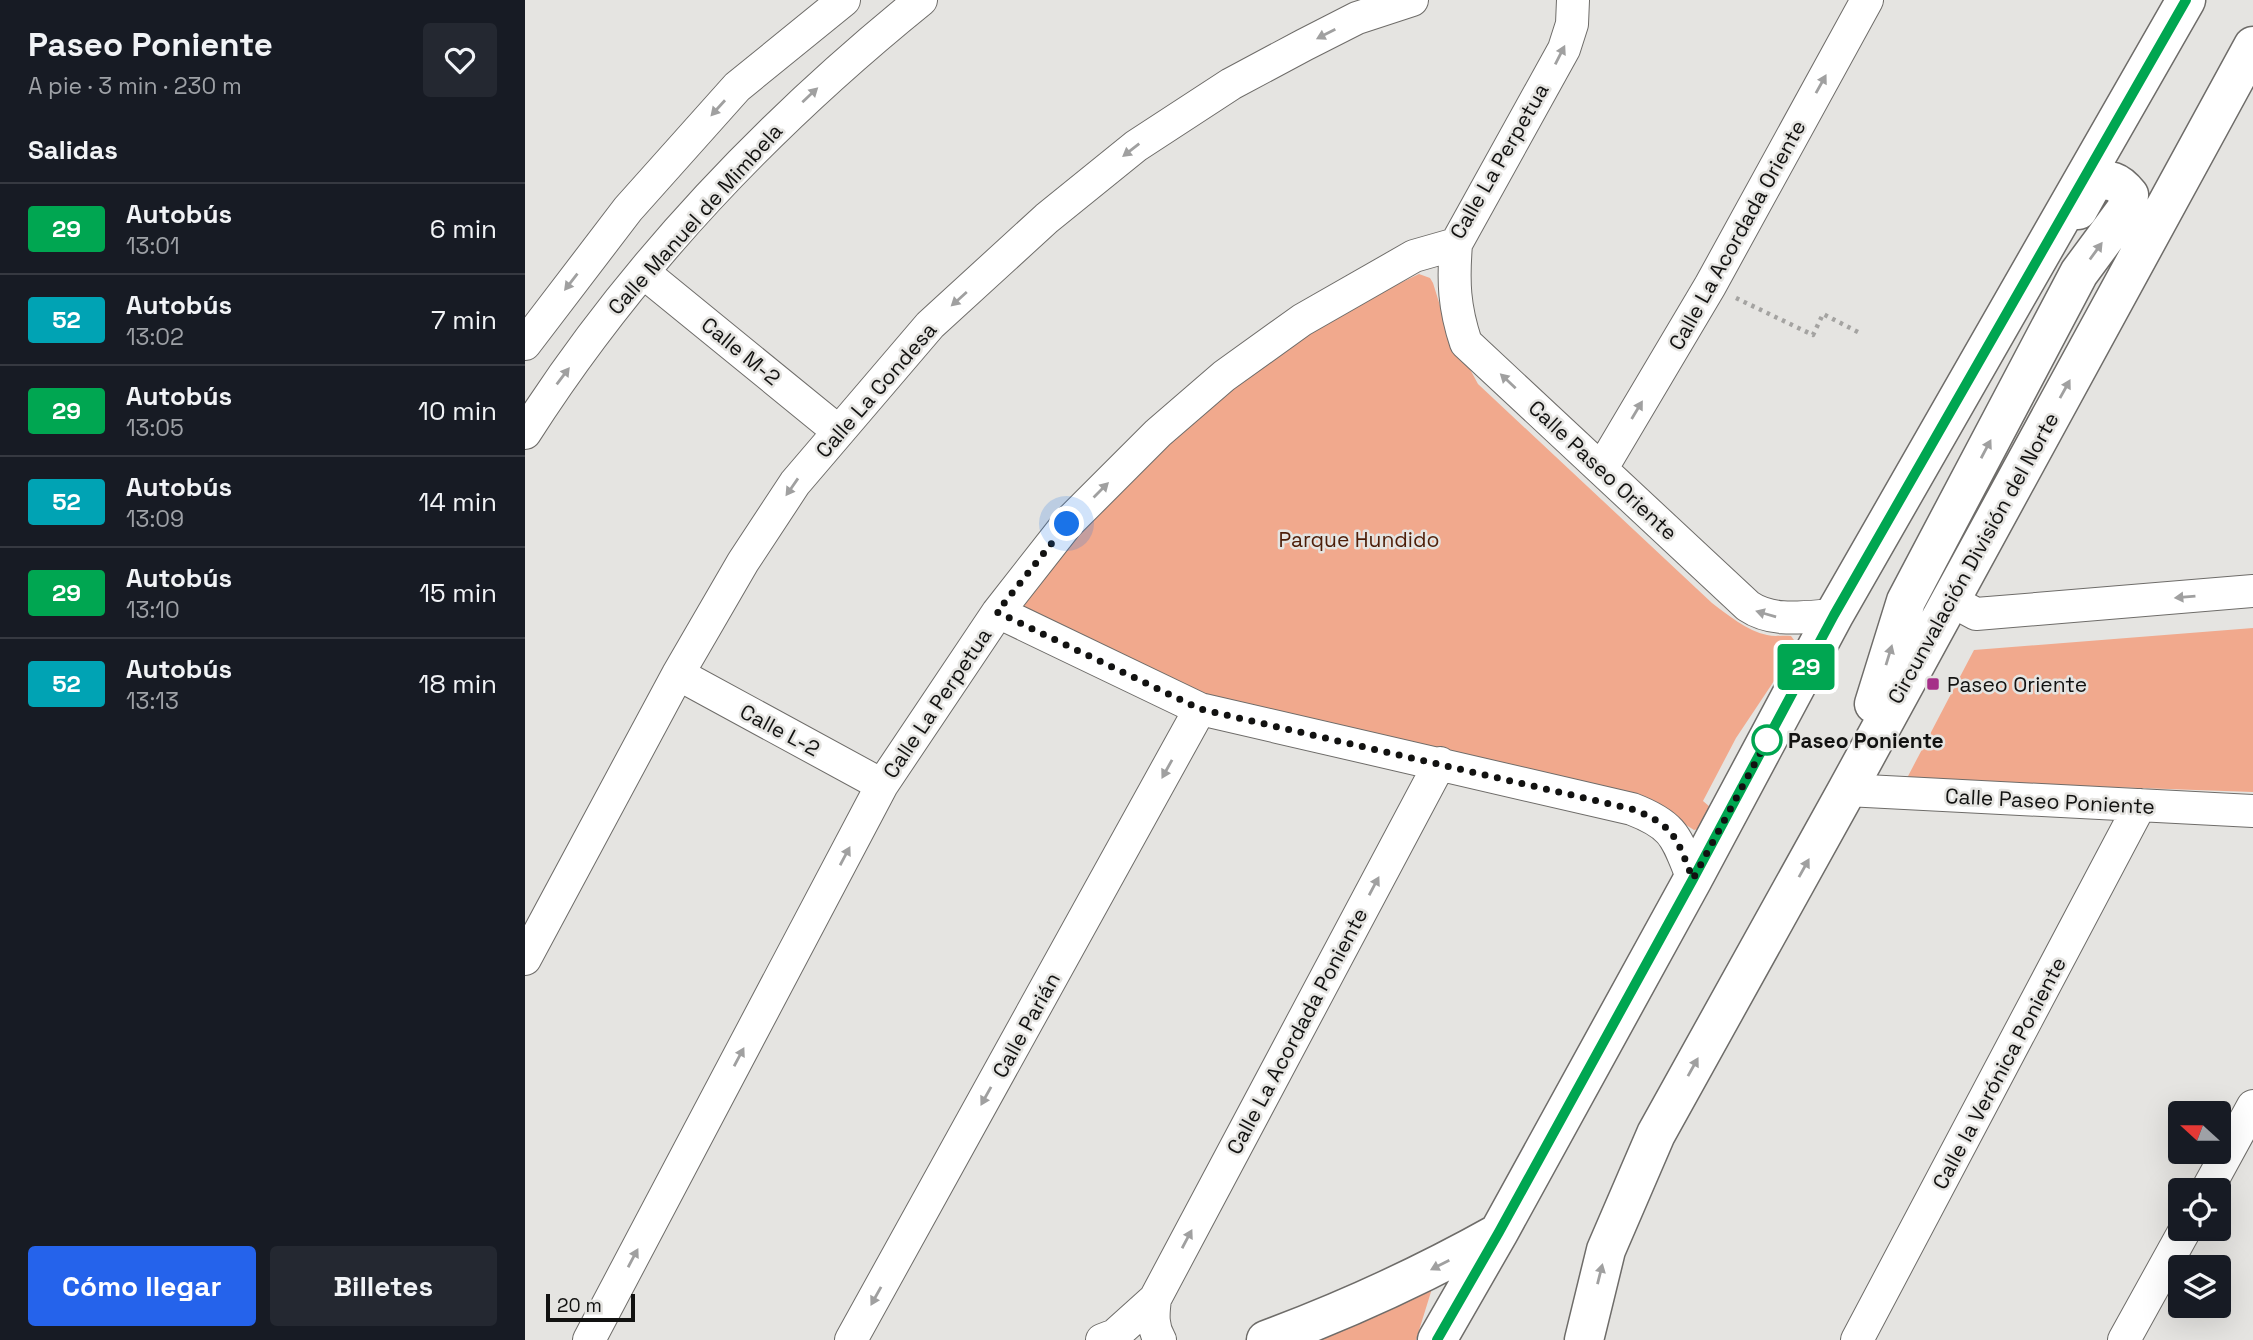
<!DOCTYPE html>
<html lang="es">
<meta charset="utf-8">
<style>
:root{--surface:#171b24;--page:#242831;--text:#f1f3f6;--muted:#9ea1a6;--line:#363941;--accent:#2563eb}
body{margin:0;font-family:"Space Grotesk",sans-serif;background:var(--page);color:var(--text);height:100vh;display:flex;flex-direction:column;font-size:26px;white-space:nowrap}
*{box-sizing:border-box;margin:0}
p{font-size:23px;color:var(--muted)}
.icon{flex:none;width:38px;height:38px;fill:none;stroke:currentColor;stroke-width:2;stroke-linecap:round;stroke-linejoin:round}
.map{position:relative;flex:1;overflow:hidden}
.panel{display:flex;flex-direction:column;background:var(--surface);width:525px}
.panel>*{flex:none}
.badge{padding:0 14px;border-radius:5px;font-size:24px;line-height:46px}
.needle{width:46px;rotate:291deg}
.buttons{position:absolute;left:1643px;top:1101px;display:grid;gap:14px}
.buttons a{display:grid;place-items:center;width:63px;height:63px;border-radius:7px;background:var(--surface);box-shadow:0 7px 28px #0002;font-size:35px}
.scale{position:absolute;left:21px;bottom:18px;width:89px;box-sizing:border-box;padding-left:7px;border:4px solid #121211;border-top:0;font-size:19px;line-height:24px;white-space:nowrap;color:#121211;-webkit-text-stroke:5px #e5e4e1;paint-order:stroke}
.you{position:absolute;width:35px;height:35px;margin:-18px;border:5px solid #fff;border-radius:50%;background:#1a73e8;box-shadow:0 0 0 10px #1a73e833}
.map>.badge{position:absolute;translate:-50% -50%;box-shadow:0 0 0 4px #fff}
h2{padding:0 28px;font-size:26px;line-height:63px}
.round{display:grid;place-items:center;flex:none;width:74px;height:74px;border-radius:7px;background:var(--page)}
.head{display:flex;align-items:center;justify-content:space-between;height:119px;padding:0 28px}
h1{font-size:33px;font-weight:700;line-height:52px}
.action{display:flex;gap:14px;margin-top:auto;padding:14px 28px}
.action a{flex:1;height:80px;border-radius:7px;background:var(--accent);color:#fff;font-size:28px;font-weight:700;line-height:80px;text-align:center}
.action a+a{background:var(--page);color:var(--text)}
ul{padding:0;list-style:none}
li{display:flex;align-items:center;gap:21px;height:91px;padding:0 28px;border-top:2px solid var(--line)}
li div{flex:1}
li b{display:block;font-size:26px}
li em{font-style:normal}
li .badge{min-width:77px;font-weight:700;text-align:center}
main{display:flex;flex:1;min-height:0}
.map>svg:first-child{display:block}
</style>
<main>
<section class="panel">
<div class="head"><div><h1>Paseo Poniente</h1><p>A pie · 3 min · 230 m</p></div><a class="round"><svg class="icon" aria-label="heart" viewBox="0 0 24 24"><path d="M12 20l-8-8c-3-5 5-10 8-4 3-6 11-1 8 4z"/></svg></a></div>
<h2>Salidas</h2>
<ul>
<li><span class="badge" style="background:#00a651;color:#fff">29</span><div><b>Autobús</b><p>13:01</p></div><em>6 min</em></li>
<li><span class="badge" style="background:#00a3b4;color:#fff">52</span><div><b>Autobús</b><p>13:02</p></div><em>7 min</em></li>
<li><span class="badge" style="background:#00a651;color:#fff">29</span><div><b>Autobús</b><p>13:05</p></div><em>10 min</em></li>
<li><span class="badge" style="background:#00a3b4;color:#fff">52</span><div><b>Autobús</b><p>13:09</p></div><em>14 min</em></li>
<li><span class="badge" style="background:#00a651;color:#fff">29</span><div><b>Autobús</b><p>13:10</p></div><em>15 min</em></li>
<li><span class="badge" style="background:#00a3b4;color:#fff">52</span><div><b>Autobús</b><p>13:13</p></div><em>18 min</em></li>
</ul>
<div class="action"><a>Cómo llegar</a><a>Billetes</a></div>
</section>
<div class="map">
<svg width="1728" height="1340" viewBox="0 0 1728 1340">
<rect width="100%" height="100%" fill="#e5e4e1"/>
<path fill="#f1a98d" d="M894,274L905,278L908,283L921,325L953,384L1187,603C1203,615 1222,631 1242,635C1250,637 1258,635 1266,636L1272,644L1269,651L1211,738L1178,801L1185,807L1177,828L1169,830L1150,818L667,696L507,622L493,601L564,520L660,429L739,364L809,315Z
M1728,628V792L1381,780L1449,650Z
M910,1279L891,1340H773Z"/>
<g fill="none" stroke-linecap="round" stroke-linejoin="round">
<g stroke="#6e6c69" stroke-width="34">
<path id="minor" d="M931,244C928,282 929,307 941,343L1223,606C1248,623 1279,617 1309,615
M118,272L313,431
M0,344L103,209L212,87L319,0
M0,433C106,267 244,123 396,0
M1077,468L1185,286L1342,0
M1425,600L1451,614L1728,591
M473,612L675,709L1107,809C1151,826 1151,838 1168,879
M153,674L357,785
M1322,790L1728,811
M0,959L153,674L218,562L270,483L405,325L522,218L611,146L706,84L779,45L832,18L887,0
M1682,1190L1728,1106
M630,1299C628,1314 627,1327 635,1340
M64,1340L357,785L473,612L542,524L633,433L699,376L777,320L889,256L931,244L1039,49L1047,24L1048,0
M326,1340L675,709
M577,1340L590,1335L630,1299L915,763
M1332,1340L1615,805
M1599,1340L1661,1228"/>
</g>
<g stroke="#6e6c69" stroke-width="41">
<path id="major" d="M1349,704L1381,601L1554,273L1602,208L1604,195C1593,181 1585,178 1568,183L1553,210
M741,1340C822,1310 898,1275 973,1233
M912,1340L974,1232L1168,879L1309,615L1661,0
M1059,1340L1081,1250L1131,1134L1322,790L1728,46"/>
</g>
<path stroke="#a4a3a1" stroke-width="4.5" stroke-dasharray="3.5 5" stroke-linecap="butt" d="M1211,298L1288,335L1298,314L1333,332"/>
<use href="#minor" stroke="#fff" stroke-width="32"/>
<use href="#major" stroke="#fff" stroke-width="38"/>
</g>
<defs><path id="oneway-solid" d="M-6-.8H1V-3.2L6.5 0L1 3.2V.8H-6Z" transform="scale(1.75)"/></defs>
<g fill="#a0a0a0">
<use href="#oneway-solid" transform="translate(801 34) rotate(153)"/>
<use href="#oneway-solid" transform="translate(1035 55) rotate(-63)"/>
<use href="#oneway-solid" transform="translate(1296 84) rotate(-61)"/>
<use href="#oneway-solid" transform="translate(285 95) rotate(-43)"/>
<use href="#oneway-solid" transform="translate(193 108) rotate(132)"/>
<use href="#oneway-solid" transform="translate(606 150) rotate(142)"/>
<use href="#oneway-solid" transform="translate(1571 251) rotate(-54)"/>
<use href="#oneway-solid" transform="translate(46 282) rotate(128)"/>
<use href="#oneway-solid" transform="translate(434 299) rotate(138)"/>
<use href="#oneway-solid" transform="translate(38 376) rotate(-53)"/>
<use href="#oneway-solid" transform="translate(983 381) rotate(-137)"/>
<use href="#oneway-solid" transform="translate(1540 389) rotate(-61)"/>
<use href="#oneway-solid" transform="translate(1112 410) rotate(-59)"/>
<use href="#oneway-solid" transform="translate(1461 449) rotate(-62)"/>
<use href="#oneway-solid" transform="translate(267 487) rotate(125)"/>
<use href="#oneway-solid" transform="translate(576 490) rotate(-45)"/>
<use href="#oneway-solid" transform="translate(1660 597) rotate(175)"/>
<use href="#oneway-solid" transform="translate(1241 614) rotate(-164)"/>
<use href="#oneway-solid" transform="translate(1364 655) rotate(-73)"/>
<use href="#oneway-solid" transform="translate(642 769) rotate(119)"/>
<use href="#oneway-solid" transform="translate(320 856) rotate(-62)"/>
<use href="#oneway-solid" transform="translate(1279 868) rotate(-61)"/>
<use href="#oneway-solid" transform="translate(849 886) rotate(-62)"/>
<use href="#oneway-solid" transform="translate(214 1057) rotate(-62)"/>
<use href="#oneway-solid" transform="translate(1168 1067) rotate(-61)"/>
<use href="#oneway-solid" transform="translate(461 1096) rotate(119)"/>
<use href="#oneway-solid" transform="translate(662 1239) rotate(-62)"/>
<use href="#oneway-solid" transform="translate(108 1258) rotate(-62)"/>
<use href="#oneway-solid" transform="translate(915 1265) rotate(153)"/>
<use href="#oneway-solid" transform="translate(1075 1274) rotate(-76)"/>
<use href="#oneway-solid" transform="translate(351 1296) rotate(119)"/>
</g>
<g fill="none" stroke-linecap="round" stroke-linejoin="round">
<g stroke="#fff" stroke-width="16">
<path id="line" d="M912,1340L974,1232L1168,879L1309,615L1661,0"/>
</g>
<use href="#line" stroke="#00a651" stroke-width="10"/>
<path stroke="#121211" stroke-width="7" stroke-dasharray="0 12.6" d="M542,524L472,612L675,709L1107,809C1151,826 1151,838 1168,879L1245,735L1242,740"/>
</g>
<rect fill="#a52f88" stroke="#e5e4e1" stroke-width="2.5" x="1401" y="677" width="14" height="14" rx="3.5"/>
<circle fill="#fff" stroke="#00a651" stroke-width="3.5" cx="1242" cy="740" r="14"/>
<g text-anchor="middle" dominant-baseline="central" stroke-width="5" stroke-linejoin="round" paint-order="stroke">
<g font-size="21" fill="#121211" stroke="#e5e4e1">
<text transform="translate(974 161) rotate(-60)">Calle La Perpetua</text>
<text transform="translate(170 219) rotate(-48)">Calle Manuel de Mimbela</text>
<text transform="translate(1212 235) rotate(-61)">Calle La Acordada Oriente</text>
<text transform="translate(216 351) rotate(39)">Calle M-2</text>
<text transform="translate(351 390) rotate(-49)">Calle La Condesa</text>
<text transform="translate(1078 470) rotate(43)">Calle Paseo Oriente</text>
<text transform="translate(1448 558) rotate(-61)">Circunvalación División del Norte</text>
<text transform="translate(412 703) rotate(-56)">Calle La Perpetua</text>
<text transform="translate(255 730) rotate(28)">Calle L-2</text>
<text transform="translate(1525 801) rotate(3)">Calle Paseo Poniente</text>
<text transform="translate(501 1025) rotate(-61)">Calle Parián</text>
<text transform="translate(772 1031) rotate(-62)">Calle La Acordada Poniente</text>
<text transform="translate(1474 1073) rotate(-62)">Calle la Verónica Poniente</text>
</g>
<g font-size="21" fill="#4c1d08" stroke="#e5e4e1">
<text x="834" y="539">Parque Hundido</text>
</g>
<g font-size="21" fill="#121211" stroke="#e5e4e1" text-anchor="start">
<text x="1422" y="684">Paseo Oriente</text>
</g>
<g font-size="21" font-weight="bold" fill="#121211" stroke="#e5e4e1" text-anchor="start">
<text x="1263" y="740">Paseo Poniente</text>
</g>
</g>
</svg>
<div class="buttons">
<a><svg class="needle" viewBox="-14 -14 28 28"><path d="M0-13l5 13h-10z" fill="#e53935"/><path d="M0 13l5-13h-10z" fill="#9ea1a6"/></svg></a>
<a><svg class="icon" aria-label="locate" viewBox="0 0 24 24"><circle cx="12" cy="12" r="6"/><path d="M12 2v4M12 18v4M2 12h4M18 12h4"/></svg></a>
<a><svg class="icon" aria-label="layers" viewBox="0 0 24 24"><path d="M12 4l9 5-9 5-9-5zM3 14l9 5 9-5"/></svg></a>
</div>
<div class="scale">20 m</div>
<div class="you" style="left:542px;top:524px"></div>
<b class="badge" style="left:1281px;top:667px;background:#00a651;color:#fff">29</b>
</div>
</main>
